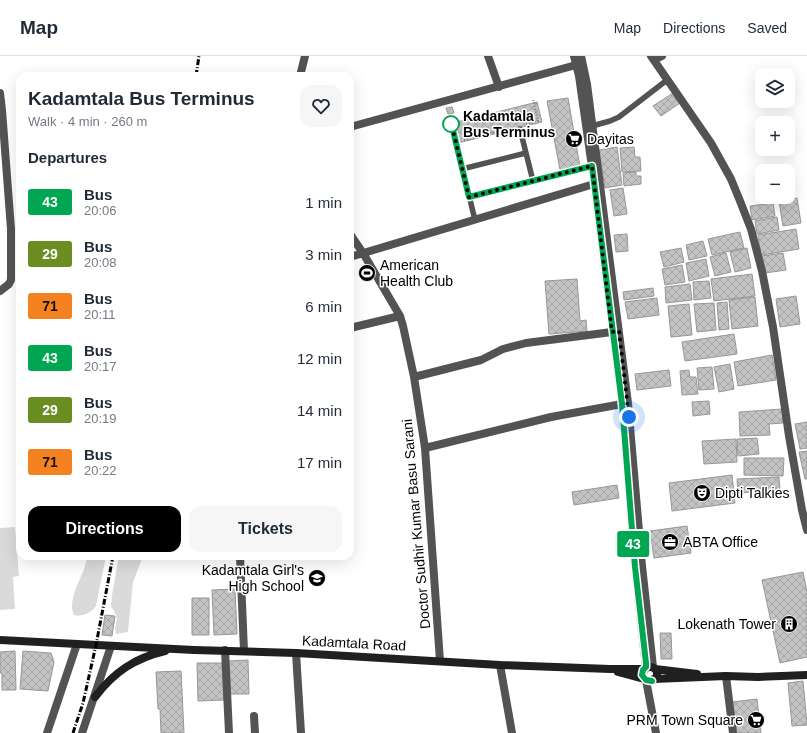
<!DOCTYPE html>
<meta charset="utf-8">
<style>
:root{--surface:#fff;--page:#f6f6f7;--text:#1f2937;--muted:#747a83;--line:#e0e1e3;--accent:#000}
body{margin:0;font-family:Arial,sans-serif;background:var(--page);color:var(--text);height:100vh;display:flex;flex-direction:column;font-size:15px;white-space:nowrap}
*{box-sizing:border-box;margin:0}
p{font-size:13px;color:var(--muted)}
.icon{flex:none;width:22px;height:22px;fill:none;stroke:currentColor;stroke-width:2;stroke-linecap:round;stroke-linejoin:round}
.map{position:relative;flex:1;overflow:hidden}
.side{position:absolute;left:16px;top:16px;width:338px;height:488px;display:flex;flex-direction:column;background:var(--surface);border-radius:12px;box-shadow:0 4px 16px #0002}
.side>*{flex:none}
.badge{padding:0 8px;border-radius:3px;font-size:14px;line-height:26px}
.fabs{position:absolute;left:755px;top:12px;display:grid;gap:8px}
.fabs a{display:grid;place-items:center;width:40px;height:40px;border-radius:8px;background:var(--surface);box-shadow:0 4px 16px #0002;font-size:20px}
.you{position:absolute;width:20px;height:20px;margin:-10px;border:3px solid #fff;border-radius:50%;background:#1a73e8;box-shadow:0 0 0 6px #1a73e833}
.map>.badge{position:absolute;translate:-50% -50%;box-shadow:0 0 0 2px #fff}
h2{padding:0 12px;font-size:15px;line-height:36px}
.round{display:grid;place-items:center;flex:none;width:42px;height:42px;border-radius:12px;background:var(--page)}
.overview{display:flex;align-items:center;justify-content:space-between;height:68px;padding:0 12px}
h1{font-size:19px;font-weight:700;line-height:30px}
.primary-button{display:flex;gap:8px;margin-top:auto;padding:8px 12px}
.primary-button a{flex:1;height:46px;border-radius:12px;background:var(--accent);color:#fff;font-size:16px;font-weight:700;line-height:46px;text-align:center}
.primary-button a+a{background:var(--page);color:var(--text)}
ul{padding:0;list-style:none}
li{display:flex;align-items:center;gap:12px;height:52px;padding:0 12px}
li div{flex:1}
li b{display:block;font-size:15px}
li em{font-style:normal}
li .badge{min-width:44px;font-weight:700;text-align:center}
header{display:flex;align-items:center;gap:24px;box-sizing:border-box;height:56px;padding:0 20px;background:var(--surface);border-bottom:1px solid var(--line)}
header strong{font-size:19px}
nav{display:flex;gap:22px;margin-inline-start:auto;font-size:14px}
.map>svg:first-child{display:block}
</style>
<header>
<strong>Map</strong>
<nav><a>Map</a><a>Directions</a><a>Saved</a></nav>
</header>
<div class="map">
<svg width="807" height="677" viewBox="0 0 807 677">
<defs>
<pattern id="building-cross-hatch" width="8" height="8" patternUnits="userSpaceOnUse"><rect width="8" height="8" fill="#c3c3c3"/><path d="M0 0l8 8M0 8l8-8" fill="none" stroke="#a6a6a6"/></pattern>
</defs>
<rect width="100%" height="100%" fill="#fff"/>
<path fill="#dadada" d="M15,471L19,520L13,521L15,553L0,554V472Z
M88,500H106L96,550C91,557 83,561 74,559C68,547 78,527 83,516C85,510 86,505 88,500Z
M119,500H145L142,503L133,526L128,576L116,578L115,572L117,564L116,559L111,550L112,539Z"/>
<path fill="url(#building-cross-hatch)" stroke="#979797" d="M673,37L680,47L661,60L653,50Z
M568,42L580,111L560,114L547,45Z
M537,46L542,66L458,87L453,67Z
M452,51L454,57L448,58L446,52Z
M617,91L622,129L605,132L599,94Z
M634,91L635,101H640L641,115L622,116L620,92Z
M636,116V120H641V128L624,130L623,117Z
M623,132L627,158L614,160L610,134Z
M797,142L801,167L783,170L779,145Z
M773,147L775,160L752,164L750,150Z
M777,161L779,174L757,178L755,165Z
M796,173L799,193L761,199L758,179Z
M740,176L744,192L712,199L708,183Z
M627,178L628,195L616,196L614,179Z
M703,185L707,200L689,204L686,189Z
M681,192L684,206L664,211L660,196Z
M747,192L751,212L735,216L730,196Z
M726,197L731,216L715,220L710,201Z
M783,197L786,214L765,217L762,200Z
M706,203L709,220L689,225L686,207Z
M682,209L685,226L665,229L662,213Z
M752,218L755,240L714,245L711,223Z
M577,223L580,265L586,264L587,275L549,278L545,225Z
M709,225L711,242L694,244L693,226Z
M690,228L692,244L666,247L665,231Z
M653,232L654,240L624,244L623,236Z
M796,240L800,268L780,271L776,243Z
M755,241L758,270L732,273L729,244Z
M657,242L659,259L628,263L625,246Z
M727,246L729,273L719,274L717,247Z
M714,247L716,274L697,276L694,248Z
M689,248L692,279L671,281L668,250Z
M734,278L737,298L685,305L682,286Z
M772,299L776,324L738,330L734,306Z
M730,308L734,333L719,336L714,311Z
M712,311L714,333L699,334L697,312Z
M669,314L671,330L637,334L635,318Z
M689,314L690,321H696L698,338L682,339L680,315Z
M709,345L710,358L693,360L692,346Z
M782,353L783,367L769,368L770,379L740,380L739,356Z
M807,366V392L800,393L795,368Z
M757,382L759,398L738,400L737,383Z
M736,383L737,406L704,408L702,385Z
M807,395V423H805L799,396Z
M744,402H784L783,420L744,419Z
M732,419L735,447L672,455L669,427Z
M779,421L780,434L738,437L737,423Z
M617,429L619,442L574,449L572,436Z
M687,470L691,497L654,502L650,475Z
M803,516L807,536V601L780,607L762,524Z
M235,533L237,578L214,579L212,534Z
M192,542H209V579H192Z
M105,559L115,560L112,580L102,579Z
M660,577H671L672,603H661Z
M15,595L16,634H2V617H0V596Z
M23,595L51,597L54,606L48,635L20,633Z
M248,604L249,638H228V605Z
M197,607H222L224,644L198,645Z
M181,615L184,677H161L160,653H158L156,616Z
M803,625L807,669L792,670L788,627Z
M757,643L761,677H736L732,646Z"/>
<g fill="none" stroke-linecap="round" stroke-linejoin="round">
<path stroke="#757575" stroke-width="2" stroke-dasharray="1 2" stroke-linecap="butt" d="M526,68L538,65L533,43
M464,84L513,72"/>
<path stroke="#535353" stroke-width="5.5" d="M451,66L475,164
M592,70L610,65L619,61L667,24
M520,73L533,125
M462,113L526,97
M469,141L592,111"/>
<path stroke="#535353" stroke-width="8" d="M488,0L499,31
M651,0L711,87L731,123L740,145L751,173L762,215L773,271L789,380L802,454L807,474
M654,4L662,0
M300,20L305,0
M0,37L2,54L11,173V224L9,228L0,235
M350,71L576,9
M350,178L363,197L400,260L403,270L414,321L425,392L440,605
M350,201L594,128
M350,272L400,260
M414,321L481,304L503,293L526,287L612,276
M425,392L551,361L622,348
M240,500L244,595
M225,594L229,677
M296,597L301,677
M500,609L512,677
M726,620L733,677
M254,660L255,677
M47,677L77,588"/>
<path stroke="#535353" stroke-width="8" d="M574,0L579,20L592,111L622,348L635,511L646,611
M581,0L587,28L628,347L642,510L653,611
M646,624L656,677
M82,677L111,590"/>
<path stroke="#202020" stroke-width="8" d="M0,584L194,594L296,597L500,609L610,613H644
M643 618a7 7 0 1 1 14 0a7 7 0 1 1-14 0Z
M655,613L697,618
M618,616L644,623
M654,623L726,620L758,621L807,619
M95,641C114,616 135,602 165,595"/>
<path stroke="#000" stroke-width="3" stroke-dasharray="6 2 1 2" stroke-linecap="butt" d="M196,20L199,0
M73,677L83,647L96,589L113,500"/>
</g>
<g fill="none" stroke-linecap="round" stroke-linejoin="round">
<g stroke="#fff" stroke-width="9">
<path id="line" d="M451,66L469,141L592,110L622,348L635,511L646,607V611L643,614L642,619L646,624L652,625"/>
</g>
<use href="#line" stroke="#00a651" stroke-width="6"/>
<path stroke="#000" stroke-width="4" stroke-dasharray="0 7.2" d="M451,68V66L469,141L592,110L612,276L619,275L629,361"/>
</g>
<defs>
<g id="supermarket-disc" transform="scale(0.9)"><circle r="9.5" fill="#000" stroke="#fff"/><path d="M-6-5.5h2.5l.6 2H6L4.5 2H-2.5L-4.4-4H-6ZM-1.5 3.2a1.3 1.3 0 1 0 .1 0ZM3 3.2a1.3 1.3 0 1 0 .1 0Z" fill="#fff"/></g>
<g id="stadium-disc" transform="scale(0.9)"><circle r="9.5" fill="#000" stroke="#fff"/><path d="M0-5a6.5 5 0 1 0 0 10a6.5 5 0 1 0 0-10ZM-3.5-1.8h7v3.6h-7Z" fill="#fff"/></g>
<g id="theatre-disc" transform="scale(0.9)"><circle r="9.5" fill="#000" stroke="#fff"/><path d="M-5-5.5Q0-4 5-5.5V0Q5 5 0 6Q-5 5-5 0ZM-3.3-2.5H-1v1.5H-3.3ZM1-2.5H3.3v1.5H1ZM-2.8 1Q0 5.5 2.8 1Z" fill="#fff"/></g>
<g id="office-disc" transform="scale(0.9)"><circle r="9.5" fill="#000" stroke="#fff"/><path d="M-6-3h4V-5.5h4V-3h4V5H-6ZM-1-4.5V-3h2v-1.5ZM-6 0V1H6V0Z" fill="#fff"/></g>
<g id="school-disc" transform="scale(0.9)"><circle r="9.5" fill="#000" stroke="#fff"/><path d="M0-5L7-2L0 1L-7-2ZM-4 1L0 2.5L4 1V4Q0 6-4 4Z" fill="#fff"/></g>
<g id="building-disc" transform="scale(0.9)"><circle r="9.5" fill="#000" stroke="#fff"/><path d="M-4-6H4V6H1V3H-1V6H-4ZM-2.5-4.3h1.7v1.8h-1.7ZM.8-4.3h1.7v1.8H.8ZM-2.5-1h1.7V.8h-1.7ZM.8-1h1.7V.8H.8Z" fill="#fff"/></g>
</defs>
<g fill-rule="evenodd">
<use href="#supermarket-disc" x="574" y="83"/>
<use href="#stadium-disc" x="367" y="217"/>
<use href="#theatre-disc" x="702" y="437"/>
<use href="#office-disc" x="670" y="486"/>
<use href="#school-disc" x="317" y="522"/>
<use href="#building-disc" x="789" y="568"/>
<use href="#supermarket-disc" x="756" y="664"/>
</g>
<circle fill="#fff" stroke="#00a651" stroke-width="2" cx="451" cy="68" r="8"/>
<g text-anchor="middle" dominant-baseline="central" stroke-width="3" stroke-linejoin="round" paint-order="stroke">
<g font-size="14" font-weight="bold" fill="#000" stroke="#fff" text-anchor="start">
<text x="463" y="60">Kadamtala<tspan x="463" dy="16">Bus Terminus</tspan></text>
</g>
<g font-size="14" fill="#000" stroke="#fff" text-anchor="start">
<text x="587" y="83">Dayitas</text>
<text x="380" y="209">American<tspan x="380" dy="16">Health Club</tspan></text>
<text x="715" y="437">Dipti Talkies</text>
<text x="683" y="486">ABTA Office</text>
<text x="304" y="514" text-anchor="end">Kadamtala Girl's<tspan x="304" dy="16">High School</tspan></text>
<text x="776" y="568" text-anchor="end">Lokenath Tower</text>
<text x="743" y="664" text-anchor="end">PRM Town Square</text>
</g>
<g font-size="14" fill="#000" stroke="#fff">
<text transform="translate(416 468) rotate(-95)">Doctor Sudhir Kumar Basu Sarani</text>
<text transform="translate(354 587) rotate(3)">Kadamtala Road</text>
</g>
</g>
</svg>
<div class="fabs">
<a><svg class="icon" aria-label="layers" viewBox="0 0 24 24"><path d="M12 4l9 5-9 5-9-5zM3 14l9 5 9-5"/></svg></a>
<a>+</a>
<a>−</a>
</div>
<div class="you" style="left:629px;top:361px"></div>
<b class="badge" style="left:633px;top:488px;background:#00a651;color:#fff">43</b>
<section class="side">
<div class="overview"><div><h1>Kadamtala Bus Terminus</h1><p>Walk · 4 min · 260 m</p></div><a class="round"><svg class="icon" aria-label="heart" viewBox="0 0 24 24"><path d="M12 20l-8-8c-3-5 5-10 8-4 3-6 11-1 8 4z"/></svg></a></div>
<h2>Departures</h2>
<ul>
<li><span class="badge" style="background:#00a651;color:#fff">43</span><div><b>Bus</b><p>20:06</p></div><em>1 min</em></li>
<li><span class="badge" style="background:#6b8e23;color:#fff">29</span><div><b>Bus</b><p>20:08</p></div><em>3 min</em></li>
<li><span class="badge" style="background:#f58220;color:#111">71</span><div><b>Bus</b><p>20:11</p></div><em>6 min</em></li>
<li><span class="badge" style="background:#00a651;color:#fff">43</span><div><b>Bus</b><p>20:17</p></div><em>12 min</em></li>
<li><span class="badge" style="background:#6b8e23;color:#fff">29</span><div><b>Bus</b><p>20:19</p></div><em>14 min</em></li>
<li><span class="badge" style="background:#f58220;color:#111">71</span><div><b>Bus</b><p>20:22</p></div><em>17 min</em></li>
</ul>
<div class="primary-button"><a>Directions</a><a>Tickets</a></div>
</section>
</div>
